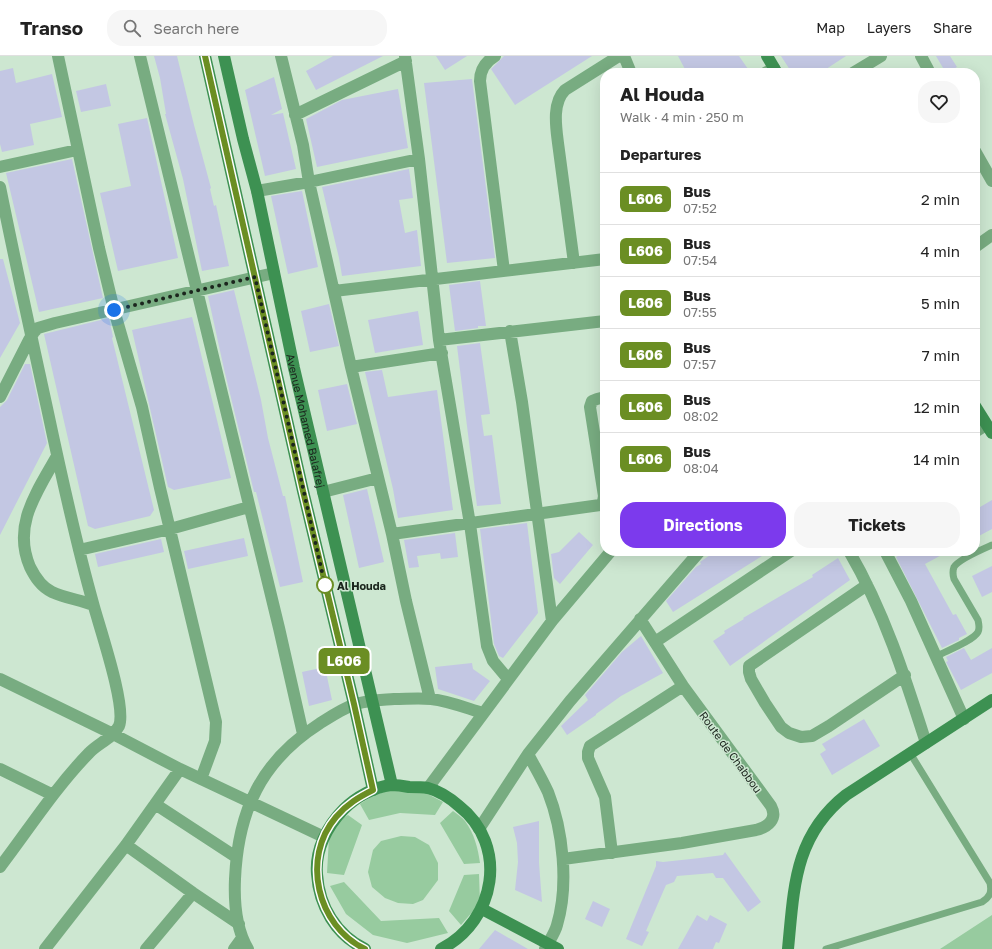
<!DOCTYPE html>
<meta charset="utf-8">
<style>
:root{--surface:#fff;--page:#f6f6f6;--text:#222;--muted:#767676;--line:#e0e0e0;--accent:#7c3aed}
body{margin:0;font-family:"Golos Text",sans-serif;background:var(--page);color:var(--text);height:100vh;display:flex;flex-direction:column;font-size:15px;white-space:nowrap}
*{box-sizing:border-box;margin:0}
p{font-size:13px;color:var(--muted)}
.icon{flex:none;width:22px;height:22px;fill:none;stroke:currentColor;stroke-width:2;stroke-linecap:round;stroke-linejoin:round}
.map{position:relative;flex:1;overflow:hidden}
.details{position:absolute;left:600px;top:12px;width:380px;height:488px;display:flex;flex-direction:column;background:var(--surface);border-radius:16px;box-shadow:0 4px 16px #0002}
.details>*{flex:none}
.badge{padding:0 8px;border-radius:6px;font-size:14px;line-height:26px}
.you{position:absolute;width:20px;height:20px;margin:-10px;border:3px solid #fff;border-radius:50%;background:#1a73e8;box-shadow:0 0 0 6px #1a73e833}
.map>.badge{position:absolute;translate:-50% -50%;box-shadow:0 0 0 2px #fff}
h2{padding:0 20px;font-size:15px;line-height:36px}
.round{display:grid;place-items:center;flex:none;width:42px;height:42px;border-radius:16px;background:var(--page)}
.summary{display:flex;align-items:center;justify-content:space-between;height:68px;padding:0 20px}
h1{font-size:19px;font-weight:700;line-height:30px}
.cta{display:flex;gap:8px;margin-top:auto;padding:8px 20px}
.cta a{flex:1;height:46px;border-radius:16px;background:var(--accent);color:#fff;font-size:16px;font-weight:700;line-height:46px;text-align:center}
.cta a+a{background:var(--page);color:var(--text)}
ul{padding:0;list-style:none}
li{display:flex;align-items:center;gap:12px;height:52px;padding:0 20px;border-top:1px solid var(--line)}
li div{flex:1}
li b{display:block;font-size:15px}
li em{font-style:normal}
li .badge{min-width:44px;font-weight:700;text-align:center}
header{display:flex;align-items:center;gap:24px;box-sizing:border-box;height:56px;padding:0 20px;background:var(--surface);border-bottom:1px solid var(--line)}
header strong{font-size:19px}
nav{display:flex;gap:22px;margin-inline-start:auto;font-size:14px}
.search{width:280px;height:36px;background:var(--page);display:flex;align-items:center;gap:10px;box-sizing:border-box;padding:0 14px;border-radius:16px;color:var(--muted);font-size:15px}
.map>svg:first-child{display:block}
</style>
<header>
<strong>Transo</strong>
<div class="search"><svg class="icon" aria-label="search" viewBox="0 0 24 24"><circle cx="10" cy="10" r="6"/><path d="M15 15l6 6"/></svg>Search here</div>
<nav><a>Map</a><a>Layers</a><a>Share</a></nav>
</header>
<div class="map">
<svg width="992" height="893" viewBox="0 0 992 893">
<rect width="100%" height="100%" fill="#cde7d1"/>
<path fill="#97cb9f" d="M395,733L422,735L443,746L435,759L400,757L369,764L360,748L374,739Z
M453,755C457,758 462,761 465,765C474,777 478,792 480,807L464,808L440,767Z
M348,759L362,769L344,819L327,817L329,781L333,768Z
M401,780L415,781L429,789L438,807V824L423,844L413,848L398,847L385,842L372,831L368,816L373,794L381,785Z
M479,818L480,847L461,869L449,855L464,819Z
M344,826L381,865L439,862L448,877L407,887L373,879L346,858L330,830Z
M992,859V893H940Z"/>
<path fill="#c3c7e3" d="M154,0H177L194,69L211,132L210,133L214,150L216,149L229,210L202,215L183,123L165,58H166L160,22Z
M333,0H383L316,34L306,15Z
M436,0H467L445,14Z
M504,0H592L515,49L491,13Z
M678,0H739L748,13L742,17H687Z
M781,0H846L820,17H792Z
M936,0H950L957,11L946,17Z
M13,12L16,27L52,18L62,61L30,68L34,89L2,96L0,88V15Z
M274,21L282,53L271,59L283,57L296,113L265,120L245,34Z
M472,23L495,202L447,207L424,27Z
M106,28L111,50L81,56L76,35Z
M398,33L408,92L317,111L306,63L342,44Z
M147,62L178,202L118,215L100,137L131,130L118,68Z
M72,103L103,242L39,256L6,117Z
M409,113L413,142L399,144L405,177L417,174L421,210L342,220L339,202L322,131Z
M302,135L318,211L288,218L271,140Z
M0,203H3L20,267L0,302Z
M480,225L486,270H478V272L455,275L449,229Z
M234,234L261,344L268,382L283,440H285L303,526L280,531L256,436H254L224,313L208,240Z
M329,248L339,290L310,296L301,255Z
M418,255L423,289L375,297L368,264Z
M192,261L231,422L174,434L168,431L132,274Z
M109,262L113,281L112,282L154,454L150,460L95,473L88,470L44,278Z
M480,287L490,358L481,359L484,380L492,379L501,448L477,450L457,290Z
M25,308H30L47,387L0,479V351L7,344Z
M382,314L388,341L437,334L453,454L398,462L393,433L365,316Z
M347,328L357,368L327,375L318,334Z
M367,433L384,506L359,512L343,439Z
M992,444V473L975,482V454Z
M527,467L538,557L503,602L499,600L494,588L480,473Z
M579,476L593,489L560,528L554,522L551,498L559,496Z
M455,477L458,501L441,503L440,497L417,500L419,511L409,512L404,484Z
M244,482L248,500L188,513L184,495Z
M161,483L164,496L98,511L95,498Z
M716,495H770L673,556L666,545L696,511L701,508L700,506Z
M907,495H949L925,508L953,559L956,558L967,578L959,582V584L942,592L896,501Z
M838,502L850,524L730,610L713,585L725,577L724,575L744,563L743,562L813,521L812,519Z
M992,510V536L982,541L972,520Z
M641,580L663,617L621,640L596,658V659L567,679L561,670L588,644L585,639L622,596Z
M964,592L971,604L992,592V617L961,634L946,606L948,605L946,601Z
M472,607L473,613L490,625L474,645L438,633L435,611Z
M325,611L332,644L309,650L302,616Z
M864,663L880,690L832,719L820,698L826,694L822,688Z
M539,765V807L542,846L515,834L518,806L517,787L513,771Z
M725,796L761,846L748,856L723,822H716L713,817L677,820L674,826L666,829L646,875L649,876L642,890L626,883L656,810V805L663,806L700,802L723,799Z
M593,845L610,853L602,871L585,863Z
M697,859L707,865L710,859L727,868L719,887L716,886L713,893H678Z
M495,874L528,893H479Z"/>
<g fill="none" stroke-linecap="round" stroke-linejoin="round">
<path stroke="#78ac81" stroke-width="7" d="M937,600C946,595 973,585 978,576C980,572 979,569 978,564L954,523C953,519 952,516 954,511C959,503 983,493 992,489
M826,893L982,846C990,841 992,836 990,827L910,697"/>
<path stroke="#78ac81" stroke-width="12" d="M58,0L99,192L114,254L142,351L160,432L216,666L215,685L201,723
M140,0L279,572L303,678
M281,0L303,89L309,126L351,311L392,478L406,545L430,643
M405,0L419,103L439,284L470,468L487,590L493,605L508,623
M495,0C485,6 480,14 480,25L504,215
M624,0L631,17
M921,0L930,17
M765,17L774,12
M853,17L881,0
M295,59L406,5
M975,95L992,125
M0,111L77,94
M0,131C15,205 31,279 47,352C61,418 75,483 93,547C99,570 127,651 119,670C113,682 97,688 89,697C55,732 29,773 0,811
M257,135L309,126L419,103
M975,191L992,179
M574,207L558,87C556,71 552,47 565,34L619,0
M334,235L605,203
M510,275L522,346L552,565
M439,284L605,265
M351,311L442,297
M0,341L29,284L34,276L38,272L55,267L274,217
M975,376L986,369
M57,400C37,436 12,469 30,511C35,521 41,531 52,536C65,542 80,544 93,549
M323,436L378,422
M392,478L600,449L603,446L604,440L590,351L592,345L597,343L605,341
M79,494L170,473L249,451
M849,495C884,555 905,621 926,687
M885,495L911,545L964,663
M867,529L749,610V616L751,623L765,647L781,671L789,677L801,681L812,680L829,670L905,619
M655,586L791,495
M0,623L113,678L180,713L324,781
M528,698L570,645L700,495
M0,713L53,739
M428,732L552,565L611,495
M155,748L236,801
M479,773L528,698C535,711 542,723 548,736C563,774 569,829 557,869C555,877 549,885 545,893
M126,789L193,837L239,868
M612,797L605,741L588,702V696L590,690L683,630
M563,803L682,787L756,774C768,771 778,763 771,750L683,630L640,563
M45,893L126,789L180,713
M146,893L193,837
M234,893L242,882
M248,893C236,873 234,846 235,823C238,755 261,705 319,668C330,661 343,652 356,648C369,644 381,644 394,643C406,643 419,642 431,643C449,645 466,652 483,657"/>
<g stroke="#3d9152" stroke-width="12">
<path d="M205,0L303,435L354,648L373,734"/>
<path id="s1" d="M224,0L243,83L257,135L294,312L392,729"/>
<path d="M767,0L777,17"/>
<path d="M975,350L992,377"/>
<path d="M482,853L558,893"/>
<path d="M365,893C336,879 319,850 317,818C315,794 327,770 344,753C356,741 374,731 391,729C397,729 404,730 409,731C415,731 422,731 428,732C439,735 450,742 459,750C509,789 496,865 441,893"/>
<path d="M788,893C794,832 794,780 846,739L992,644"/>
</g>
</g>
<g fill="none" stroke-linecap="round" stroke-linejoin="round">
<g stroke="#fff" stroke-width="9">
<path id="line" d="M205,0L303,435L354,648L373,734C359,741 347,748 336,761C301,802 317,870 365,893"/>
</g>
<use href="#line" stroke="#6b8e23" stroke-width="6"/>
<path stroke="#1b251d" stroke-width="4" stroke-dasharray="0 7.2" d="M114,254L255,221L325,529"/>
</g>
<circle fill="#fff" stroke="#6b8e23" stroke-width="2" cx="325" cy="529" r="8"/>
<g text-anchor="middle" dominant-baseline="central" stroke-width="3" stroke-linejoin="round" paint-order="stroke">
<g font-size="11" fill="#1b251d" stroke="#cde7d1">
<text stroke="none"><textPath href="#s1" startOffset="374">Avenue Mohamed Balafrej</textPath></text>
<text transform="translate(731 696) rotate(54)">Route de Chabbou</text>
</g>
<g font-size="11" font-weight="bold" fill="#1b251d" stroke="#cde7d1" text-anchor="start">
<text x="337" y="529">Al Houda</text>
</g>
</g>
</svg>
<div class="you" style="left:114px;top:254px"></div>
<b class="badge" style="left:344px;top:605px;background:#6b8e23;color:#fff">L606</b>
<section class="details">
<div class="summary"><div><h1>Al Houda</h1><p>Walk · 4 min · 250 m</p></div><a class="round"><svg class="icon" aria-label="heart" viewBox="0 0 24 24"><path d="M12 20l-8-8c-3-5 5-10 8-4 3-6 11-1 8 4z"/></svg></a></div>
<h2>Departures</h2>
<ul>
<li><span class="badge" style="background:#6b8e23;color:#fff">L606</span><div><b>Bus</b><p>07:52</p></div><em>2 min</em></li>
<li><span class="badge" style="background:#6b8e23;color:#fff">L606</span><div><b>Bus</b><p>07:54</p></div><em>4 min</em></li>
<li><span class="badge" style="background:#6b8e23;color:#fff">L606</span><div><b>Bus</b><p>07:55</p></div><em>5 min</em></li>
<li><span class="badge" style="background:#6b8e23;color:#fff">L606</span><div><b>Bus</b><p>07:57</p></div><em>7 min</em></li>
<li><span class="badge" style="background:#6b8e23;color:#fff">L606</span><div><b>Bus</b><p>08:02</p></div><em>12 min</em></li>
<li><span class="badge" style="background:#6b8e23;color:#fff">L606</span><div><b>Bus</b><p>08:04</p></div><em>14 min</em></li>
</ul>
<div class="cta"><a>Directions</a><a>Tickets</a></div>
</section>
</div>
